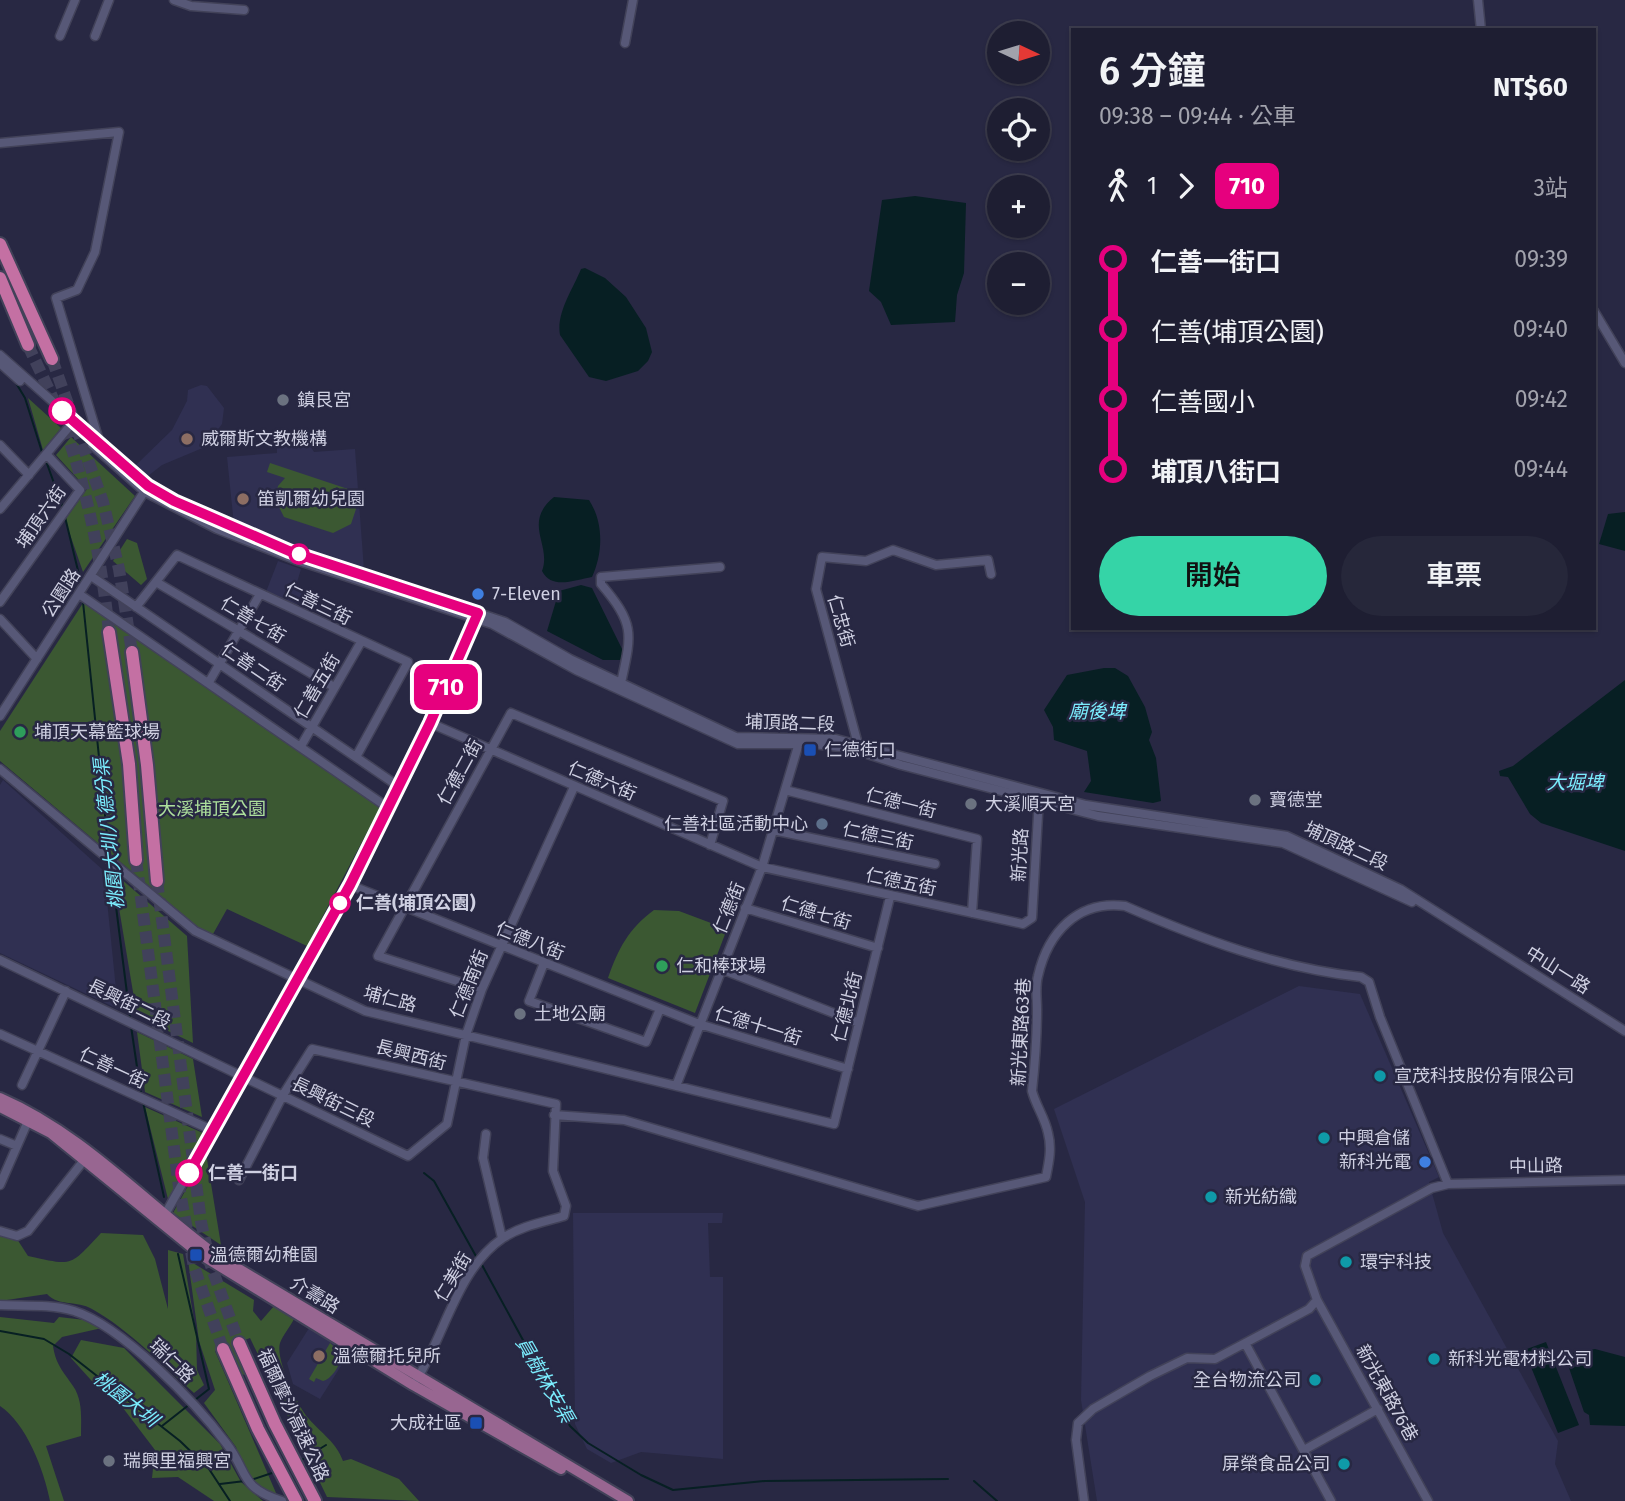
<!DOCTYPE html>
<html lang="zh-TW">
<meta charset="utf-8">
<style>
:root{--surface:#1e1e32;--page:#26273a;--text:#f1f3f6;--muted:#a1a2ac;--line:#3c3c4d;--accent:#35d4a7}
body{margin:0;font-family:"Fira Sans","Noto Sans TC",sans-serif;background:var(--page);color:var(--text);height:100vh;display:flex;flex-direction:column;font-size:26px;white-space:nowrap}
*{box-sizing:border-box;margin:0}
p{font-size:23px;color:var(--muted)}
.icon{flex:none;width:38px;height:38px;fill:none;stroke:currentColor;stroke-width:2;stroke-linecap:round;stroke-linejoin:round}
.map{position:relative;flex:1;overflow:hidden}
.drawer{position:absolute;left:1071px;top:28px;width:525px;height:602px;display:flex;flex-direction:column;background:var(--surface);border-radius:0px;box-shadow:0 2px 5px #0004,0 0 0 2px var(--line)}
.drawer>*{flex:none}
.badge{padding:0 14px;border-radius:10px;font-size:24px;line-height:46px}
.needle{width:46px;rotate:94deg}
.fabs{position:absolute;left:987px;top:21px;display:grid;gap:14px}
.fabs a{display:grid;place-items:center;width:63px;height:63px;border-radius:50%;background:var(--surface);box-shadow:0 2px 5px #0004,0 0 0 2px var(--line);font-size:35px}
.map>.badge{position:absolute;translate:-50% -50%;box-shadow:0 0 0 4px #fff}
.legs{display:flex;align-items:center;gap:10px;height:77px;padding:0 28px;font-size:23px}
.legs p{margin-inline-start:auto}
.headline{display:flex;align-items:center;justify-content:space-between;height:119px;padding:0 28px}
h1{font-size:38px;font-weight:600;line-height:52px}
.cta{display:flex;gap:14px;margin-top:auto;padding:14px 28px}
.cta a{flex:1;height:80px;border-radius:42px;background:var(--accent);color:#111;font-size:28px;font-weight:600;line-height:80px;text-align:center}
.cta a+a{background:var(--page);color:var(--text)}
ul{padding:0 28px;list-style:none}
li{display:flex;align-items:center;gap:24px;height:70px;font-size:26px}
li i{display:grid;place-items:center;width:10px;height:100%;margin:0 9px;background:currentColor}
li i::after{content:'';width:18px;height:18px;margin:-9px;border:5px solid;border-radius:50%;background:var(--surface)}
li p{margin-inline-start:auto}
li:first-child i{background:linear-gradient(#0000 50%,currentColor 0)}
li:last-child i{background:linear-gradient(currentColor 50%,#0000 0)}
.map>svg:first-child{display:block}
</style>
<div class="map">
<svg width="1625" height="1501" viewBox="0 0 1625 1501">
<rect width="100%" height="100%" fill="#282843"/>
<path fill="#303052" d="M201,385L207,386L224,408L222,424L205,447L162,465L148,476L136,465L172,430L187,401L188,390Z
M309,444L314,452L355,449L364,570L234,525L227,457L277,453V447Z
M278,561L301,569L295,589L302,593L297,604L266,592Z
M3,780L104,871L118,1009L0,953V785Z
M1299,986L1360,994L1439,1177L1429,1182L1443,1233L1558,1441L1555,1464L1571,1501H1097L1081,1400L1085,1202L1054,1109Z
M573,1213H723L722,1223H708L710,1277H723V1459L641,1452L611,1463L587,1449L575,1424Z
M311,1325L351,1350L320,1399L293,1384L287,1363Z"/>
<path fill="#3b5832" d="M28,398L61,428L43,450Z
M71,437L135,496L83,572L65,520L87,489L56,455Z
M270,463L357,492L352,497L356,509L351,524L333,533L284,517L275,499L278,486L285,478L267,472Z
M127,539L137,543L147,579L141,585L113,561Z
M85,600L381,806L307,946L227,909L213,934L199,928L0,761V731Z
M113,872L187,936L193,1043L137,1016Z
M654,910L679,911L727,929L695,1013L608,978C618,949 629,928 654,910Z
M137,1032L193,1059L202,1117L145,1092Z
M145,1107L205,1134L168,1199Z
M206,1153L221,1245L173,1213Z
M101,1233L143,1235L155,1259L168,1309V1250L183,1254L196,1332L197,1370L204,1385L194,1393C164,1366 128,1329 92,1309C77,1300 59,1307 47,1294L0,1301V1234L17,1239L28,1256C74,1266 69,1267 101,1233Z
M188,1260L254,1300L253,1311L261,1321L274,1306L294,1319C290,1327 283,1335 280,1343C275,1359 298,1407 309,1419C322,1434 336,1442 343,1461L351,1459L399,1479L419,1501L327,1497L250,1338L237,1343L247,1371L245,1375L241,1374L228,1347L215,1351L276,1493L268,1494L245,1475L236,1447L204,1403L215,1390L199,1341Z
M0,1317L54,1323L59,1317L85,1320L102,1328L62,1337L53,1346C56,1365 63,1371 73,1386C83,1400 81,1419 81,1436L46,1446L64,1501H50C44,1470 26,1423 0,1406Z
M81,1340L124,1348L220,1444L241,1482L263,1501H214L178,1477L152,1478L155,1450L123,1408L100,1390L71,1358Z
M330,1343L340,1352C343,1362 333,1378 323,1381L316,1378L314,1382L309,1379Z"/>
<path fill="#071f23" d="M915,196L966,203L964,273L957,295L955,322L891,325L881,302L869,291L882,200Z
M585,268L605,278L626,297L646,328L652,352L648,361L638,371L606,381L589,377L560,335C556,313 573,289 581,269Z
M554,497L589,500C604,523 603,553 592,577C574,580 552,590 542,571C552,545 522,523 554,497Z
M1625,512V551L1599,544L1608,514Z
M581,585L592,588L625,655L620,660H603L547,631L559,591Z
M1104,668H1115L1128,676L1145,707L1152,732L1149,740L1156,758L1161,801L1153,803L1084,792L1091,781L1087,751L1054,740L1053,727L1044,710L1067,675Z
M1625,680V851L1541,823L1530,814L1508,777L1500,776L1499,771L1513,766Z
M1546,1342L1579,1425L1558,1433L1524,1350Z
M1595,1349L1625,1357V1426L1590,1425L1589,1415L1584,1412L1567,1362V1354Z"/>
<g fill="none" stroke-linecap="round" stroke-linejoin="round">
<path stroke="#071f23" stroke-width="2" d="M16,383L25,398L42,452
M46,461L63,508
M65,517L81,583
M83,602L109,854
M111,867L130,1017
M131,1026L141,1094
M143,1102L164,1197
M424,1173L434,1181L477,1258
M178,1254L209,1389L195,1400
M482,1265L570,1426L588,1443L641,1475L673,1490L765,1481L948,1479
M0,1331L44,1339L69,1354L180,1441L209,1469L230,1501
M162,1426L190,1404
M300,1461L326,1445
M251,1480L275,1472
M974,1481L997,1501
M220,1484L245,1481"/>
<path stroke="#41415b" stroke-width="12" stroke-dasharray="12 6" stroke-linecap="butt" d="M28,345C40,372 55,400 65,428C88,493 102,563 109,632
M52,359L103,502L119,569L132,652
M136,860L179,1187L194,1267L223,1349
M157,881L201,1222L210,1263L239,1343"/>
<g stroke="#424259" stroke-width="11">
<path id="minor" d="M174,0L191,6L244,10
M1478,0L1481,30
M60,36L75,0
M95,36L109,0
M625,43L633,0
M0,143L119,132L95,252L77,290L56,298L100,444
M1594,311L1625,363
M0,355L148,486L257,539L505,622L570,659L736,737L836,739L1086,805L1287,836L1400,889L1625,1031
M0,363L20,381
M0,445L29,475
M92,445L145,492L217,529L296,560L492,624L576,670L738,744H813L849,748L901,765L1098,816L1283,843L1412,902
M0,509L74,421
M91,576L398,786
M156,582L334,687
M79,594L387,807
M0,602L80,490L47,455
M136,607L177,555L408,662L356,757
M0,619L37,659
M209,682L260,594
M621,683C632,633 635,624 601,584V577L720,567
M0,716L146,489
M430,723L762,867L1023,924L1032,918L1039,798
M301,746L361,642
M859,748L816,589L822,557L866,561L893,550L936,565L988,560L991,574
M0,769L195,931L365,1011L834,1124L890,897
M785,790L977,839L972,913
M773,830L935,864
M350,885L699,1024L848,1069
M745,908L878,948
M0,960L408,1156L447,1124L466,1035L482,989L574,787
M544,963L529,1001L646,1042L660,1009
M721,969L859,1023
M482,989L378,956L511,713L723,801L710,845
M0,1034L214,1131
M22,1085L66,991
M676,1086L762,867L799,743
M554,1115L624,1120L918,1206L1046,1177C1049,1162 1052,1148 1048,1133C1045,1118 1036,1106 1032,1091C1035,1063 1037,1036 1037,1009C1037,998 1035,987 1038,976C1048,932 1078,900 1125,906C1201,939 1278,968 1361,977L1369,982L1380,1017L1448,1184
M486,1134L483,1158L502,1238
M0,1139L17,1146
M239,1180L283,1095L312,1049L556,1104L553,1171L566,1206L564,1216C544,1222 521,1226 503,1238C458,1268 445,1334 417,1379
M0,1185L28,1121
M163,1218L350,885L430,723L477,616
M0,1231L17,1236L28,1231L85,1159
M1317,1300L1428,1501
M0,1305C24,1306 51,1304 74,1311C122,1326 196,1403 226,1443C249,1472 238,1487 282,1501
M1245,1343L1331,1501
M1304,1450L1378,1409
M1084,1501L1076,1440L1078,1423L1093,1409L1150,1376L1187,1358L1215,1359L1309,1309L1317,1300L1305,1266L1307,1256L1432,1188L1448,1184L1625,1180"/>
</g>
<g stroke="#424259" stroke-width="14">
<path id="major" d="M0,1098C83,1134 144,1202 217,1256L628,1501
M0,1107L51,1133L200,1254L413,1385L561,1469"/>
</g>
<g stroke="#424259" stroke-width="16">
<path id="highway" d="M0,244L52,359
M0,278L28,345
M109,632L129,764L136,860
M132,652L147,765L157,881
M239,1343L275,1424L315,1501
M223,1349L258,1429L296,1501"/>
</g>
<use href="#minor" stroke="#575877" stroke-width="8"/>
<use href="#major" stroke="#986691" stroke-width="10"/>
<use href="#highway" stroke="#c470a3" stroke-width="12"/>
</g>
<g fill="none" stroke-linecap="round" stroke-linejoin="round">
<g stroke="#fff" stroke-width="16">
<path id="line-1" d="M62,411L148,486L174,501L289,551L478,613L430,723L350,885L189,1173"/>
</g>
<use href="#line-1" stroke="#e6007e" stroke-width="10"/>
</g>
<g fill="#6b7280" stroke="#282843" stroke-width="2.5">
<circle cx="283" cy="400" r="7"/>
<circle cx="1255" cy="800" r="7"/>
<circle cx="971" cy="804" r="7"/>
<circle cx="520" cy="1014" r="7"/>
<circle cx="109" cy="1461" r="7"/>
</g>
<g fill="#fff" stroke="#e6007e" stroke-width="3.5">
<circle cx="62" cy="411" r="12"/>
<circle cx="299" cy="554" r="9"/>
<circle cx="340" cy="903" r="9"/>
<circle cx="189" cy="1173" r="12"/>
</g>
<g fill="#8d6e63" stroke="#282843" stroke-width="2.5">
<circle cx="187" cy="439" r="7"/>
<circle cx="243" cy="499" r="7"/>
<circle cx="319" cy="1356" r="7"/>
</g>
<g fill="#3f7fe0" stroke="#282843" stroke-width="2.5">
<circle cx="478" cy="594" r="7"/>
<circle cx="1425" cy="1162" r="7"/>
</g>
<g fill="#2e9e5b" stroke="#282843" stroke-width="2.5">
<circle cx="20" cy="732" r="7"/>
<circle cx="662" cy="966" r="7"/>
</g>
<g fill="#1a4fb4" stroke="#282843" stroke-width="2.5">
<rect x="803" y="743" width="14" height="14" rx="3.5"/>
<rect x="189" y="1248" width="14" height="14" rx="3.5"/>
<rect x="469" y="1416" width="14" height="14" rx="3.5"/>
</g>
<circle fill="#5c6f8a" stroke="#282843" stroke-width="2.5" cx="822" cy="824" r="7"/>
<g fill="#0f9aa8" stroke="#282843" stroke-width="2.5">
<circle cx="1380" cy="1076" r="7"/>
<circle cx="1324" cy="1138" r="7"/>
<circle cx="1211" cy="1197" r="7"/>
<circle cx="1346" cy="1262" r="7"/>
<circle cx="1434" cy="1359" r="7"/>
<circle cx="1315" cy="1380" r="7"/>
<circle cx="1344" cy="1464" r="7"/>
</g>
<g text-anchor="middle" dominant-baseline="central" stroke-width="5" stroke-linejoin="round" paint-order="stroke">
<g font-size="18" fill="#cfd0e2" stroke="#282843" text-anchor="start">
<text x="297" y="400">鎮艮宮</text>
<text x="201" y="439">威爾斯文教機構</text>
<text x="257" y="499">笛凱爾幼兒園</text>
<text x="492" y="594">7-Eleven</text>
<text x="34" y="732">埔頂天幕籃球場</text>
<text x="824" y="750">仁德街口</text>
<text x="1269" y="800">寶德堂</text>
<text x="985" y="804">大溪順天宮</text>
<text x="808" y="824" text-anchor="end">仁善社區活動中心</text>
<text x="676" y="966">仁和棒球場</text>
<text x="534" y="1014">土地公廟</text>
<text x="1394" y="1076">宣茂科技股份有限公司</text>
<text x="1338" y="1138">中興倉儲</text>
<text x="1411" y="1162" text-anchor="end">新科光電</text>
<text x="1225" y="1197">新光紡織</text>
<text x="210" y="1255">溫德爾幼稚園</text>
<text x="1360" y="1262">環宇科技</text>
<text x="333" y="1356">溫德爾托兒所</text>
<text x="1448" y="1359">新科光電材料公司</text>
<text x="1301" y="1380" text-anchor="end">全台物流公司</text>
<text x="462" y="1423" text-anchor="end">大成社區</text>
<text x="123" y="1461">瑞興里福興宮</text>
<text x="1330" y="1464" text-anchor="end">屏榮食品公司</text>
</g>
<g font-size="18" fill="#cfd0e2" stroke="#282843">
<text transform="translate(41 517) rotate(-55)">埔頂六街</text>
<text transform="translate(61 593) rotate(-57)">公園路</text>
<text transform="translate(318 604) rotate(26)">仁善三街</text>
<text transform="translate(253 620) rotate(31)">仁善七街</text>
<text transform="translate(841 621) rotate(74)">仁忠街</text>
<text transform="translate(253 667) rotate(34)">仁善二街</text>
<text transform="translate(317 686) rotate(-60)">仁善五街</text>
<text transform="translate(790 723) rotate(2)">埔頂路二段</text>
<text transform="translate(460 772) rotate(-61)">仁德二街</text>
<text transform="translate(602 781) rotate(23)">仁德六街</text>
<text transform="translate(901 803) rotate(14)">仁德一街</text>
<text transform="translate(878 836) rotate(12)">仁德三街</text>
<text transform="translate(1346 846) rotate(25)">埔頂路二段</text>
<text transform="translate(1020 855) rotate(-87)">新光路</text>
<text transform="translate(901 882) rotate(12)">仁德五街</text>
<text transform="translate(729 908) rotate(-68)">仁德街</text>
<text transform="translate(816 913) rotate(17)">仁德七街</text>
<text transform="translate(530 941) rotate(22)">仁德八街</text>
<text transform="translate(1558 970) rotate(32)">中山一路</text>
<text transform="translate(469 984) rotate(-68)">仁德南街</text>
<text transform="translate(390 999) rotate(15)">埔仁路</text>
<text transform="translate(129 1004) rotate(26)">長興街二段</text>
<text transform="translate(847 1007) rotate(-76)">仁德北街</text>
<text transform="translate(758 1026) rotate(17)">仁德十一街</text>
<text transform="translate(1021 1032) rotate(-87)">新光東路63巷</text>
<text transform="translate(411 1055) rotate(14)">長興西街</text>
<text transform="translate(113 1068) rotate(25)">仁善一街</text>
<text transform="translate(333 1102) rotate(26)">長興街三段</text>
<text transform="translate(1536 1166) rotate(-1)">中山路</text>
<text transform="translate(453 1277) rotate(-59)">仁美街</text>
<text transform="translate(315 1295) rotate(31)">介壽路</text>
<text transform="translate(172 1361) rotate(44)">瑞仁路</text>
<text transform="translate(1387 1393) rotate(61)">新光東路76巷</text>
<text transform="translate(293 1415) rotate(65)">福爾摩沙高速公路</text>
</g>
<g font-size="18" fill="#ade09c" stroke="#282843">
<text x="212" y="809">大溪埔頂公園</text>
</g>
<g font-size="18" font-weight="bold" fill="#cfd0e2" stroke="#282843" text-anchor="start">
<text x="356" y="903">仁善(埔頂公園)</text>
<text x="208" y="1173">仁善一街口</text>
</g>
<g font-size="19" font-style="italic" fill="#7bedfe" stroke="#282843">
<text x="1097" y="711">廟後埤</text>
<text x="1575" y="782">大堀埤</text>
<text transform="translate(109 834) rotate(-96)">桃園大圳八德分渠</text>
<text transform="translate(545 1380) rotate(60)">員樹林支渠</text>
<text transform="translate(126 1399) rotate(38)">桃園大圳</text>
</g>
</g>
</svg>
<div class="fabs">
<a><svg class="needle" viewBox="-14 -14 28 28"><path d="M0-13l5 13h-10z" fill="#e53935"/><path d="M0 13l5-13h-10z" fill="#a1a2ac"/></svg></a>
<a><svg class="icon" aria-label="locate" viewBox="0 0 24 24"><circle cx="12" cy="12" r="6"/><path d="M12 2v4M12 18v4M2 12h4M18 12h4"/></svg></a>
<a>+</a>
<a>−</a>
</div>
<b class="badge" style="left:446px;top:687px;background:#e6007e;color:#fff">710</b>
<section class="drawer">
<div class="headline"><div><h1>6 分鐘</h1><p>09:38 – 09:44 · 公車</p></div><b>NT$60</b></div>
<div class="legs"><svg class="icon" aria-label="walk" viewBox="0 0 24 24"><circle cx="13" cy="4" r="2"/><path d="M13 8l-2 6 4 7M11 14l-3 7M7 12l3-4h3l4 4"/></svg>1<svg class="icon" aria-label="forward" viewBox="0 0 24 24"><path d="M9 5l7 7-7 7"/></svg><b class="badge" style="background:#e6007e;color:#fff">710</b><p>3站</p></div>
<ul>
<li><i style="color:#e6007e"></i><b>仁善一街口</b><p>09:39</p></li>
<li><i style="color:#e6007e"></i><span>仁善(埔頂公園)</span><p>09:40</p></li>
<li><i style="color:#e6007e"></i><span>仁善國小</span><p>09:42</p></li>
<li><i style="color:#e6007e"></i><b>埔頂八街口</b><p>09:44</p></li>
</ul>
<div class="cta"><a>開始</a><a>車票</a></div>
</section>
</div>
